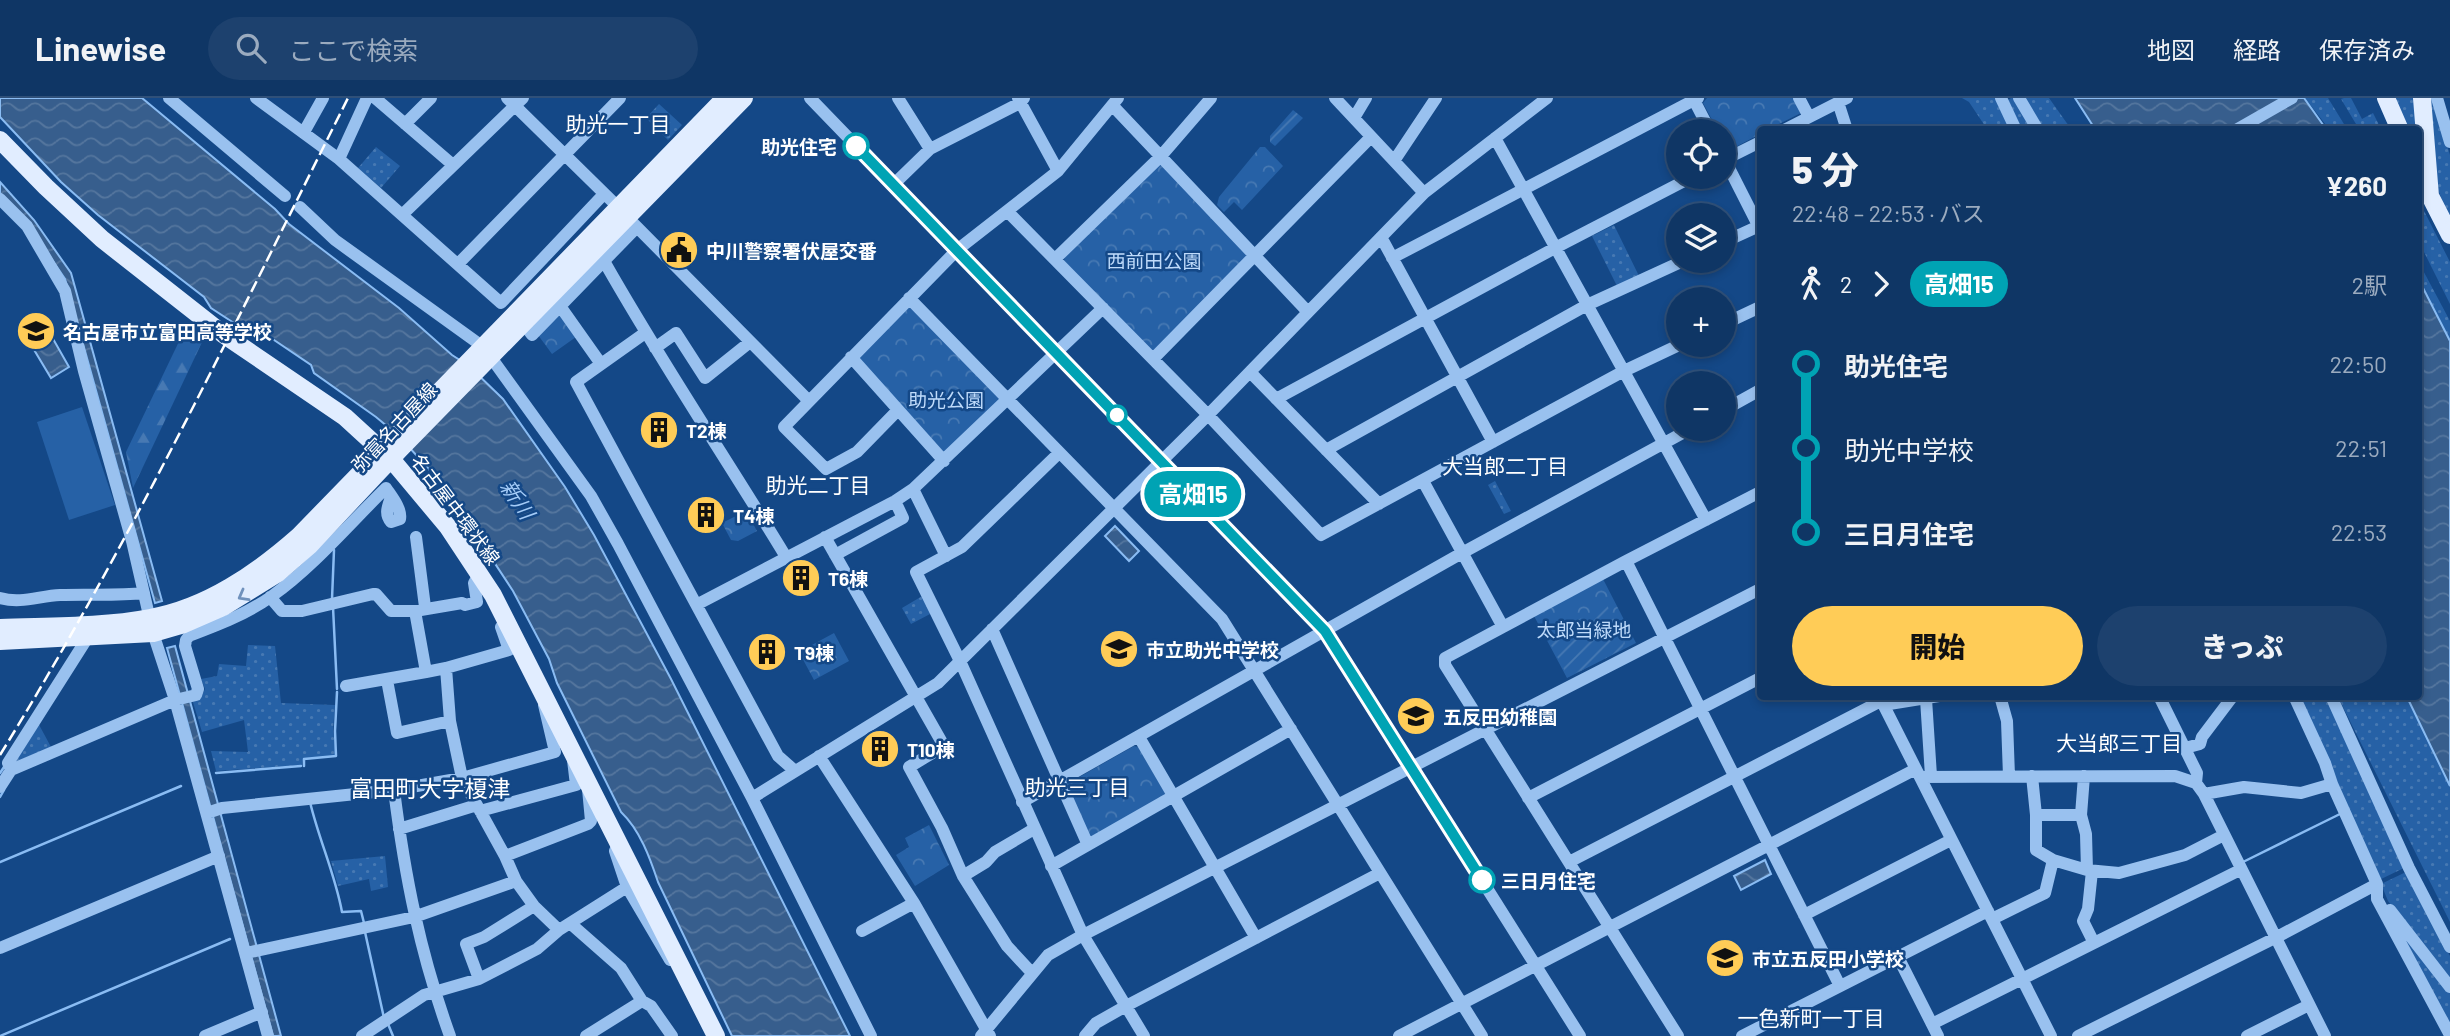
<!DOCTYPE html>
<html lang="ja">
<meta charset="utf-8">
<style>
:root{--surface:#0f3665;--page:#1d416e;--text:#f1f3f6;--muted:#9babbf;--line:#2f5079;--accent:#ffcc57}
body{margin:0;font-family:Barlow,"Noto Sans JP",sans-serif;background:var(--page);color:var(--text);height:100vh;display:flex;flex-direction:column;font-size:26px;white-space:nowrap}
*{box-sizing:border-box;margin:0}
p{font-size:23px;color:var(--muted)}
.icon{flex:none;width:38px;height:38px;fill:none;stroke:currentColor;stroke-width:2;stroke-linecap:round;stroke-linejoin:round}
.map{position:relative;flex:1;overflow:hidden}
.drawer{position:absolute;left:1757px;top:28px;width:665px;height:574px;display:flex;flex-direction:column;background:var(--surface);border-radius:7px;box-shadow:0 4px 10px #0003,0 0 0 2px var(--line)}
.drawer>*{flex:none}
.badge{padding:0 14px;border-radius:23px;font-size:24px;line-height:46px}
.buttons{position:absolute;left:1666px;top:21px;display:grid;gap:14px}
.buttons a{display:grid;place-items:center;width:70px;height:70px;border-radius:50%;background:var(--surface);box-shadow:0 4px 10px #0003,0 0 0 2px var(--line);font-size:35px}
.map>.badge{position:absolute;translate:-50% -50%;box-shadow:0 0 0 4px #fff}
.legs{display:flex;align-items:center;gap:10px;height:77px;padding:0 35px;font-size:23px}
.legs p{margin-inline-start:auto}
.head{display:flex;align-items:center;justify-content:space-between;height:119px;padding:0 35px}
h1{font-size:38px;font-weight:800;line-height:52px}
.action{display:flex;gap:14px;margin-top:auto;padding:14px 35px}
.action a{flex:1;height:80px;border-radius:42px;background:var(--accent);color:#111;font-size:28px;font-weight:800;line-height:80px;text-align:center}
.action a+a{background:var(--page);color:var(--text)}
ul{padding:0 35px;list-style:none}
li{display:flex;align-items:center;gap:24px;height:84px;font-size:26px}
li i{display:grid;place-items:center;width:10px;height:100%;margin:0 9px;background:currentColor}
li i::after{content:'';width:18px;height:18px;margin:-9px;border:5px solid;border-radius:50%;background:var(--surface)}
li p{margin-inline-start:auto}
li:first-child i{background:linear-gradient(#0000 50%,currentColor 0)}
li:last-child i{background:linear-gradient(currentColor 50%,#0000 0)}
header{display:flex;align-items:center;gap:42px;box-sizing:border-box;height:98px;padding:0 35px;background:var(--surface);border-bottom:2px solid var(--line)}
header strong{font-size:33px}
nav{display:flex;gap:38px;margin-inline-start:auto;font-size:24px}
.search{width:490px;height:63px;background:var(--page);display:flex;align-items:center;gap:18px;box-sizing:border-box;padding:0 24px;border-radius:38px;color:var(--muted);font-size:26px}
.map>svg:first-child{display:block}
</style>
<header>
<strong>Linewise</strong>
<div class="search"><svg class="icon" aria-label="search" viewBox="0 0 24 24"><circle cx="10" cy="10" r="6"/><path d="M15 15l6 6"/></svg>ここで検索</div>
<nav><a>地図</a><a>経路</a><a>保存済み</a></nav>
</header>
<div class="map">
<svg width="2450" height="938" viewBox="0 0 2450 938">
<defs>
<pattern id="grass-dots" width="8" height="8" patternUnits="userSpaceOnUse" patternTransform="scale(1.75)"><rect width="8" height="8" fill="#2661a6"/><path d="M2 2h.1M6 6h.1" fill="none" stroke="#4779b3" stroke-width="1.8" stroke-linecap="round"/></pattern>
<pattern id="forest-firs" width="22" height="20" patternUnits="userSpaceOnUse" patternTransform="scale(1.75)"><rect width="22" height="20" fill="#2661a6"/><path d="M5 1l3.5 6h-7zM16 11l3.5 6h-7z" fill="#4779b3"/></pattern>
<pattern id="park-crowns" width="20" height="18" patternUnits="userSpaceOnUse" patternTransform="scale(1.75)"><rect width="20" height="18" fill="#2661a6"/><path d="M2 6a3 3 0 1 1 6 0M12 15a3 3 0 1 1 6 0" fill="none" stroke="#4779b3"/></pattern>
<pattern id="garden-furrows" width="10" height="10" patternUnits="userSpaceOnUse" patternTransform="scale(1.75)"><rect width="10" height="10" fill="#2661a6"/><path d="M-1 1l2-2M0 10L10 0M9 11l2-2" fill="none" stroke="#4779b3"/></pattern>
<pattern id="water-waves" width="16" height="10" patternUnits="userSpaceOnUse" patternTransform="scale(1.75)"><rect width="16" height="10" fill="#375e8d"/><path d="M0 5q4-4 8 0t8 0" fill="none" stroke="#55769e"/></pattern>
</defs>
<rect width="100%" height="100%" fill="#144887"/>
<path fill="url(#grass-dots)" d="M1962,0H1997L2011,31H1987L1969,4Z
M2011,0H2015L2033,31H2021L2008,2Z
M2025,0H2049L2071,31H2044Z
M2305,0H2328L2347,31H2329Z
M2344,0H2351L2362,21L2373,15L2381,31H2359L2341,1Z
M2390,0H2414L2417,31H2404Z
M2426,0H2433L2450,57V123L2435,84Z
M659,6L682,27L668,42L646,20Z
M376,49L400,68L381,90L358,70Z
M2419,103L2450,164V206L2419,144Z
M1614,127L1639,178L1617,188L1592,138Z
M2418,163L2450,223V243L2419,182Z
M1495,383L1511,413L1504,416L1488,387Z
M924,497L932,515L911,526L902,510Z
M248,547L275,548L281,605L335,607L333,632L336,658L303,662L302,667L216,673L211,653L248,654L244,622L202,634L192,601L201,599L205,591L201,581L217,578L219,566L246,568Z
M2299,599H2326L2404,770L2379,782Z
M2338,599H2407L2450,688V824Z
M37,623L51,649L13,665Z
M385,758L388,789L371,793L369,781L338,788L331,763Z
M2406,774L2450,858V885L2388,803L2381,786Z
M2394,821L2450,894V928Z"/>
<path fill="url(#forest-firs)" d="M185,231L204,240L133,390L126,354Z"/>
<path fill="url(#park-crowns)" d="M1707,0H1796L1801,15L1769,31L1760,32V36L1730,52L1726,50L1724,45V33H1718L1703,5Z
M1260,49H1265L1283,68L1242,112L1234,104L1224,114L1217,107L1219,99Z
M1158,67H1164L1246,156V160L1158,251L1150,253L1064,163L1065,158Z
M907,210H912L999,300L1000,305L944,354L860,263V257Z
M560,216L576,239L552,256L538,237Z
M746,413L757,433L738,443L731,442L722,425Z
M1603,481L1636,545L1567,580L1534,518Z
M834,535L849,563L814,582L799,554Z
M1134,648L1138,649L1165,695V698L1092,740L1087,738L1067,686Z
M929,727L949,767L915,788L896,757L909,749L905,740Z"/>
<path fill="url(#garden-furrows)" d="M1293,12L1303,20L1275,48L1270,44V38Z
M1607,507L1624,543L1623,551L1568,579L1546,538Z"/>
<path fill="#2661a6" d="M82,309L115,407L69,422L37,324Z"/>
<path fill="url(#water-waves)" stroke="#8abcf3" stroke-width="2" d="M0,0H142L275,111L289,126L399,210L452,257L469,268L503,301L565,389L594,437L671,581L850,938H732L658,784C650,760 640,732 621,714L557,585L549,561L513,493L444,388L400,339L376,319L314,275L311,267L271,240H257L211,210L204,199L98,117L61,84L0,19Z
M2075,0H2304L2326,31H2095Z
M0,84L34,122L71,175L162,503L155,505L65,181L28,126L0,95Z
M2419,182L2450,243V688L2407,599L2418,598Z
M52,239L69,269L51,280L33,250Z
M1115,428L1139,453L1129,463L1105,438Z
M175,548L281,938H273L167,550Z
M1765,762L1771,776L1741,792L1734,778Z"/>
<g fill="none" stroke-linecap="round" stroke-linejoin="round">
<path stroke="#8abcf3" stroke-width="2.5" d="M332,501L334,452
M333,509L337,591
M304,668V661L336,658L335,633L337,594
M0,675L4,669
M216,675L301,668
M0,699L4,692
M310,704C319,742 335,776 342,814L361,813L364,825
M0,764L181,688
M2243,764L2340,716
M365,834L384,920
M388,926L393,938
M0,938L230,841"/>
<path stroke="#99c1ef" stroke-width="12" d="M169,0L285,98
M256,0L339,61L501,205L603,97
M375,0L453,67
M507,0L618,109
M810,0L1325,533L1580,938
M898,0L930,51
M1018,0L1058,73
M1335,0L1424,95
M1693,0L1710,33
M1799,0L1809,19
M2001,0L2016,32
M2019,0L2038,32
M2437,0L2450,44
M1838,4L1847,32
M1112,7L1308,214
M1354,20L1366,0
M405,26L431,0
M1784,32L1847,0
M2236,32L2292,0
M304,34L323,0
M1495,40L1706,422
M1724,60L1760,131
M339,61L367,0
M1724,62L1760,44
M1394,63L1436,0
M894,86L930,51L1020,5L1024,0
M0,101L27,128L65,193L84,273L132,443L153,535L175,602L268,938
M300,109L335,142L482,248
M1007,113L1208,317L1321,437L1624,273L1679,247
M403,116L523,0
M627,119L809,303
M1381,139L1493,344
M1724,144L1759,128
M1392,160L1698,0
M1055,161L1161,58L1211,0
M604,163C661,264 726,360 786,459
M458,166L620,0
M909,200L1222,521L1482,938
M560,208L601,266
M1724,226L1760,209
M529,233L532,237L637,129
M645,235L576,284L778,658L795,673
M655,250L676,235L705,280L750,244
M490,258L591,398L618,446L752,700L871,938
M851,259L944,363
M1153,261L1371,39
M1250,274L1379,406
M1276,301L1555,150L1692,79
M898,312L857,354L826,371L784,329L957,152L1058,73L1118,0
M1724,312L1760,292
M1326,352L1587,207L1683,163
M1059,355L962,449L916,474L960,563L1083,837L1144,938
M1423,383L1503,529
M913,391L946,458
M416,439L425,509
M825,439L944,648L909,669L942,730L963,778L1007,848L1032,875
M835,457L903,420L895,403
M1626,463L1840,888
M270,499L282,513H302L373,496H376L391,513H415L426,574L446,570L450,623L462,680L505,758L516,783L534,808L559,832
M0,500C21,506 39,498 60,497C88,496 116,498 144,495
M698,506L895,403L913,391L1103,210
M415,513L462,505L465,507L477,504L474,485L480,474
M992,531L1088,747
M446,570L509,552L501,529
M387,582L397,635L450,623
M346,588L426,574
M1879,598L2051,938
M2000,598L2007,623L2009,678
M2159,598L2197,675L2196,685
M2294,598L2325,665L2332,686
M2331,598L2409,770L2450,849
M1926,601L1931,678
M1883,607L1939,598
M1139,639L1256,840
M2185,650L2200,646L2202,639L2233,598
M819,658L914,805L990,938
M11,672L8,665L88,539
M2032,678L2036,717V752L2053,762L2087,772L2119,775L2185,757L2224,737
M2084,678L2081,717L2086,736L2087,772
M1920,679L2175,678L2196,685L2204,696L2325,938
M0,689L11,672L175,602L196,597L198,591L185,548L186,542L189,538C218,527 247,516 272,498C314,468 349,426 386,390C392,399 402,411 400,421L391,424C384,416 388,408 391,399
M394,692C405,779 420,855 450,938
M2204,696L2244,689L2301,695L2332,686L2377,786V801L2450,937
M752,700L938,585L1208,317L1424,95L1547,0
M1528,700L1760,580
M1022,704L1462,455L1690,331
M480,713L576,687L573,662
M207,715L222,710L394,692L462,680L555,654L544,607
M2036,717H2081
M399,731L477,707
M616,751L615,753L627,789L670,862
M505,758L588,726L591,723L588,691
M1569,764L1881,603
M1051,768L1291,631
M2092,773L2088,811L2083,823L2094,845
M963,778L986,764L995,754L1034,731
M2390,812L2450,889
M1804,817L1951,742
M1992,821L2045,795L2053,762
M571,826L621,870L642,903L651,908L672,938
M862,833L914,805
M0,850L219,758
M246,855L414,819L516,783
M1898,859L1938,938
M479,881L466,846L484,839L534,808
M1932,926L2240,772
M205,938L262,914
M362,938L424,897L479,881L537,851L559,832L627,789
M586,938L642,903
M981,938L1048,857L1083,837L1760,491
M1085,938L1096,925L1126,908L1380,775
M1399,938L1916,671
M1678,938L1445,567V560L1626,463L1760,394
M1742,938L1988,813
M2078,938L2275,840L2377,786
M2247,938L2309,907"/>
<path stroke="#e1edff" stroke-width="18" d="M2386,0L2400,32
M2422,0L2430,98
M0,42L46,89L102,141L223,236L345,319L392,362L448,429L493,497L716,938
M2426,90L2450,137
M0,530C49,528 102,529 150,520C207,510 257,475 299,438L725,0
M0,543L153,535L184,526L223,509L278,475L309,448L400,351L744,0"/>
<path stroke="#fff" stroke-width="2.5" stroke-dasharray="12 5" stroke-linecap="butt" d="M0,657C130,446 237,221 348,0"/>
</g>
<defs><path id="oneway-chevron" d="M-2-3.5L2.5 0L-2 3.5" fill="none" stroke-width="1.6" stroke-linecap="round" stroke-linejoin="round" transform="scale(1.75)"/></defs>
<use stroke="#7092bd" href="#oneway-chevron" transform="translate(243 498) rotate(151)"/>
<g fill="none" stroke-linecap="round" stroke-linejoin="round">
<g stroke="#fff" stroke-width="16">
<path id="line-1" d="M856,48L1325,533L1482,782"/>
</g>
<use href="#line-1" stroke="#00a3b4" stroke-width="10"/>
</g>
<defs>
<g id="civic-disc" transform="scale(2.0125)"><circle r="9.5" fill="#ffcc57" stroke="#144887"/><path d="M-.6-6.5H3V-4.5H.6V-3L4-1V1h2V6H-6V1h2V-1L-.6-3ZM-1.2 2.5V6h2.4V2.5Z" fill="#111"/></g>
<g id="school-disc" transform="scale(2.0125)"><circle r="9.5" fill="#ffcc57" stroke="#144887"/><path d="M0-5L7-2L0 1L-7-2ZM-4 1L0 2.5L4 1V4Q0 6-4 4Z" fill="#111"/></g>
<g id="building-disc" transform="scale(2.0125)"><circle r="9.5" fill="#ffcc57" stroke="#144887"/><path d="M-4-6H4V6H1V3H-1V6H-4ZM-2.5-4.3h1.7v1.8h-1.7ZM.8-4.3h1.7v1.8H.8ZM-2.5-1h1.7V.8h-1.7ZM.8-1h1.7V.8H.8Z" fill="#111"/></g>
</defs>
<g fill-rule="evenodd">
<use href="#civic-disc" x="679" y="152"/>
<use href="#school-disc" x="36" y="233"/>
<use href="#building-disc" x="659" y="332"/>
<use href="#building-disc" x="706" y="417"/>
<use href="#building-disc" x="801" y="480"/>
<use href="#school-disc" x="1119" y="551"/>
<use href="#building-disc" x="767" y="554"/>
<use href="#school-disc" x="1416" y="618"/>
<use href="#building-disc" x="880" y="651"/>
<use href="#school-disc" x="1725" y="860"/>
</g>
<g fill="#fff" stroke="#00a3b4" stroke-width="3.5">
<circle cx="856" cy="48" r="12"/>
<circle cx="1117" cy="317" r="9"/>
<circle cx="1482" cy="782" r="12"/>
</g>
<g text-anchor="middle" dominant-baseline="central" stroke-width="5" stroke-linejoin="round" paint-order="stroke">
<g font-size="19" font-weight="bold" fill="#fff" stroke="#144887" text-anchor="end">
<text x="837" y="48">助光住宅</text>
<text x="1501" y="782" text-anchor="start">三日月住宅</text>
</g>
<g font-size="19" font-weight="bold" fill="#fff" stroke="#144887" text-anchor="start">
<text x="706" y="152">中川警察署伏屋交番</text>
<text x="63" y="233">名古屋市立富田高等学校</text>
<text x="686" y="332">T2棟</text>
<text x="733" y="417">T4棟</text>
<text x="828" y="480">T6棟</text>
<text x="1146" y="551">市立助光中学校</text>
<text x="794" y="554">T9棟</text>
<text x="1443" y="618">五反田幼稚園</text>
<text x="907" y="651">T10棟</text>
<text x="1752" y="860">市立五反田小学校</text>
</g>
<g font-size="19" fill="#bfdbfb" stroke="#144887">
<text x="1154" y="162">西前田公園</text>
<text x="946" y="301">助光公園</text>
<text x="1584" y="531">太郎当緑地</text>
</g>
<g font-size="19" fill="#fff" stroke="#144887">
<text transform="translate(394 329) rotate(-47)">弥富名古屋線</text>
<text transform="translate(456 411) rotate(53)">名古屋中環状線</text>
</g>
<g font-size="21" fill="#fff" stroke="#144887">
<text x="618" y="25">助光一丁目</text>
<text x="1505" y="367">大当郎二丁目</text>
<text x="818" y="386">助光二丁目</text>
<text x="2119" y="644">大当郎三丁目</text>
<text x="1077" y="688">助光三丁目</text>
<text x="1811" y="919">一色新町一丁目</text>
</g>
<g font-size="21" font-style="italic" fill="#a4cbf7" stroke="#144887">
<text transform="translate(518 401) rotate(56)">新川</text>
</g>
<g font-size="23" fill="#fff" stroke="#144887">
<text x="430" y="690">富田町大字榎津</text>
</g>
</g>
</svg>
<div class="buttons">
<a><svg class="icon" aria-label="locate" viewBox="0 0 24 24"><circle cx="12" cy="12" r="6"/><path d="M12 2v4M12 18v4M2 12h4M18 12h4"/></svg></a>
<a><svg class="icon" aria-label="layers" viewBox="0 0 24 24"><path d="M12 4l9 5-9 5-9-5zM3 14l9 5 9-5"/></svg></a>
<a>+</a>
<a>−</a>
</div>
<b class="badge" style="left:1193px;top:396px;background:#00a3b4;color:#fff">高畑15</b>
<section class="drawer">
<div class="head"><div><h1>5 分</h1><p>22:48 – 22:53 · バス</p></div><b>¥260</b></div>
<div class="legs"><svg class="icon" aria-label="walk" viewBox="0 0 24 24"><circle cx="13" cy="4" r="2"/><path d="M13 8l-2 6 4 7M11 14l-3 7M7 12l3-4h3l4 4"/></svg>2<svg class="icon" aria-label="forward" viewBox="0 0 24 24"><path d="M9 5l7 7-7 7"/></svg><b class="badge" style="background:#00a3b4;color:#fff">高畑15</b><p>2駅</p></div>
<ul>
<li><i style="color:#00a3b4"></i><b>助光住宅</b><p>22:50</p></li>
<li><i style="color:#00a3b4"></i><span>助光中学校</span><p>22:51</p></li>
<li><i style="color:#00a3b4"></i><b>三日月住宅</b><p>22:53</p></li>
</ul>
<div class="action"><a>開始</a><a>きっぷ</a></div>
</section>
</div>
